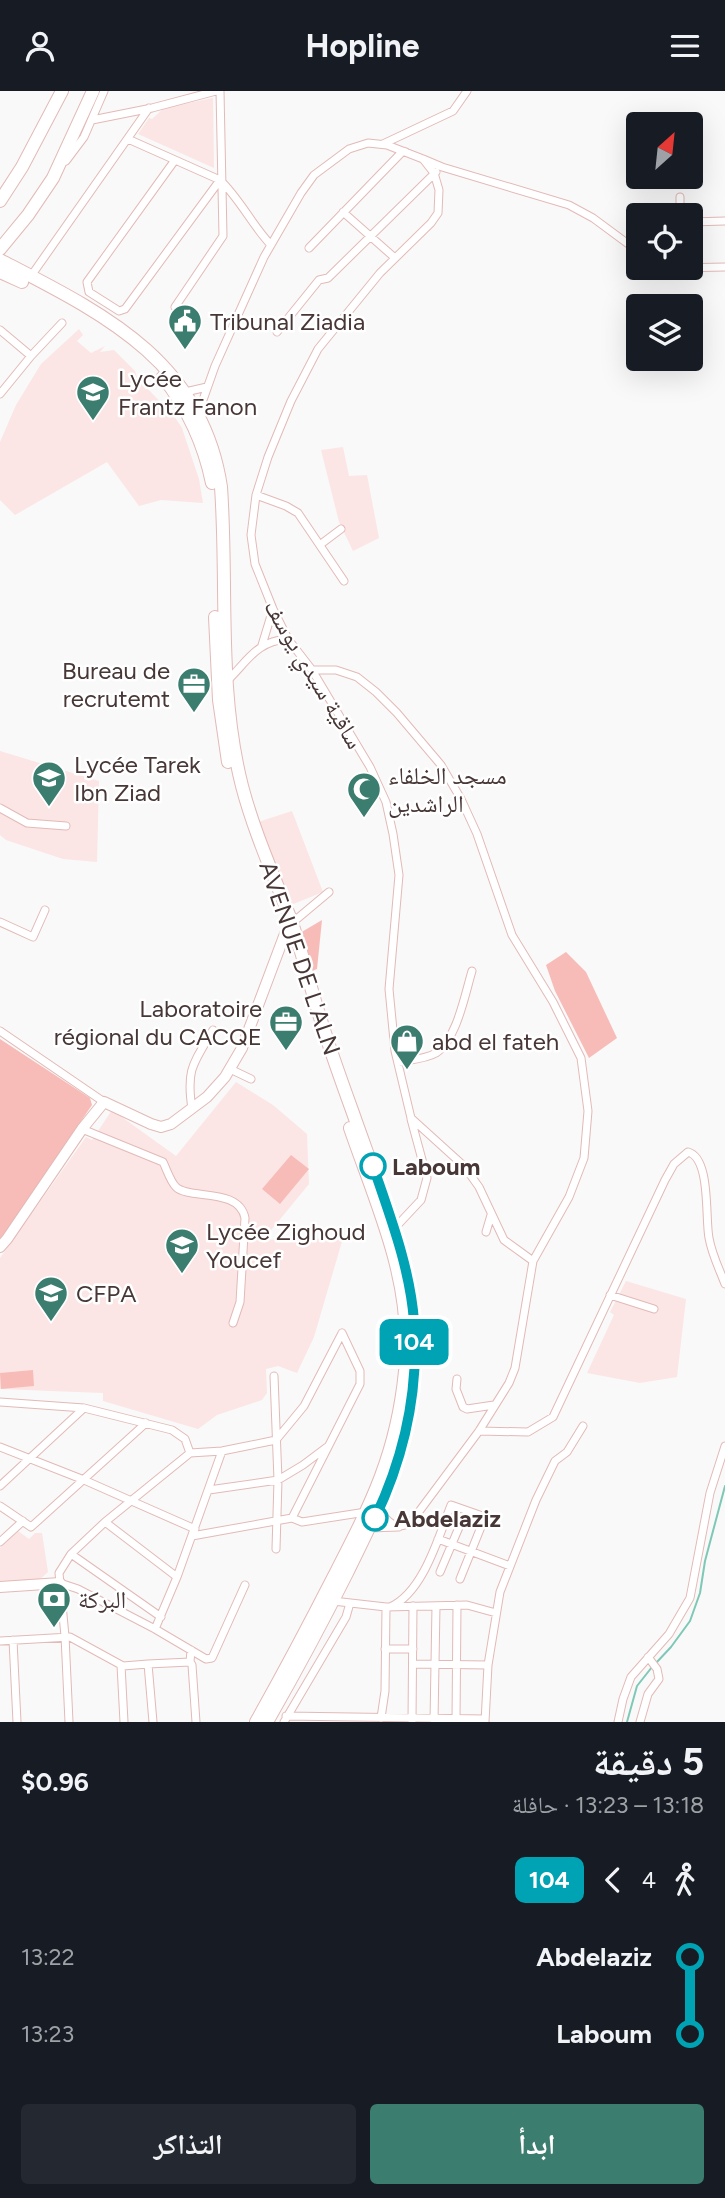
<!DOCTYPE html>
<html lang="ar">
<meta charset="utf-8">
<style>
:root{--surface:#171b24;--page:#242831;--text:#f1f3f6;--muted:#9ea1a6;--accent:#3b7d6f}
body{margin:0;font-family:Figtree,"Noto Naskh Arabic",sans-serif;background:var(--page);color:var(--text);direction:rtl;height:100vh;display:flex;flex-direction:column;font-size:26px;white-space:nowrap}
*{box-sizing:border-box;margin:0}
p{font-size:23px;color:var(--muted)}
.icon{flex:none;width:38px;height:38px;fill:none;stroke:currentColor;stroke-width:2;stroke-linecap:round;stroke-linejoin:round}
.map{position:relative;height:1631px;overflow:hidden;direction:ltr}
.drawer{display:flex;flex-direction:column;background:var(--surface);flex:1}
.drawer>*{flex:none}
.badge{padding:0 14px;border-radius:10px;font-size:24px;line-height:46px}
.needle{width:46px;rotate:27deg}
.tools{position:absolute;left:626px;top:21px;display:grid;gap:14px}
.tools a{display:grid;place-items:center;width:77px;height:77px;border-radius:7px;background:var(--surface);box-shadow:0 7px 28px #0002;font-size:35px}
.map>.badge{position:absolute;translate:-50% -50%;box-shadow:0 0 0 4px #fff}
.legs{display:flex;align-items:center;gap:10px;height:77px;padding:0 21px;font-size:23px}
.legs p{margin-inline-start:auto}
.summary{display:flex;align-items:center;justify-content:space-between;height:119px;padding:0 21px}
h1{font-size:38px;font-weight:700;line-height:52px}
.primary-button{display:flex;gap:14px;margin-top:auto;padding:14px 21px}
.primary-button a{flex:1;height:80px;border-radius:7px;background:var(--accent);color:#fff;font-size:28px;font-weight:700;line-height:80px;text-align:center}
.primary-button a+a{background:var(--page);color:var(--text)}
ul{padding:0 21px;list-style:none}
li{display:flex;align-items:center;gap:24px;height:77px;font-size:26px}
li i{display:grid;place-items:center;width:10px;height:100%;margin:0 9px;background:currentColor}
li i::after{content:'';width:18px;height:18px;margin:-9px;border:5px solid;border-radius:50%;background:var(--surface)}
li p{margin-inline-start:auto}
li:first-child i{background:linear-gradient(#0000 50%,currentColor 0)}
li:last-child i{background:linear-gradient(currentColor 50%,#0000 0)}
header{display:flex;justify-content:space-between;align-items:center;height:91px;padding:0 21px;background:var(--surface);font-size:32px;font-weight:700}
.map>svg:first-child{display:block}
</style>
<header><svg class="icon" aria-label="menu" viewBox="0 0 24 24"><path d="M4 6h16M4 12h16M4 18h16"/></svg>Hopline<svg class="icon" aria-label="person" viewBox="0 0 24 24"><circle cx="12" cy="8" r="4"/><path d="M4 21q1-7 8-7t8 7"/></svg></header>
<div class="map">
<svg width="725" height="1631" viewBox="0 0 725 1631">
<rect width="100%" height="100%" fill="#f9f9f9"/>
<path fill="#fbe6e5" d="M213,7L214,77L138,43L149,27L152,28L164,17Z
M79,238L83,244L77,250L91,262L105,255L100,261L114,259L135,280L137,286L134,293L137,296L142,292L174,325L182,337L199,388L203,412L161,409L139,415L107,371L15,424L0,409V351L16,314L41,273Z
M343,356L349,385L367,384L379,447L353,460L339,431L321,359Z
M0,660L99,690L97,771L63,768L6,749L0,744Z
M292,720L323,801L286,816L255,732Z
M236,991L273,1014L307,1043L309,1093L263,1149L343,1147L314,1246L297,1282L278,1275L266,1278L267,1302L262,1309L217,1324L198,1338L103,1310V1302L0,1298V1167L86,1046L92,1049L112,1019L176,1065Z
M626,1190L686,1208L677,1286L640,1292L587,1282L614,1224L610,1221Z
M18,1440L29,1448L35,1442H42L48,1481L37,1491L0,1494V1457Z"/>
<path fill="#f8bcb8" d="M322,829L317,878L312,880L300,842Z
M566,861L586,881L617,947L589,967L555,900L546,874Z
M0,948L90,1007L92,1014L0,1149Z
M291,1064L309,1078L280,1113L262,1098Z
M33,1279L34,1295L1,1298L0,1282Z"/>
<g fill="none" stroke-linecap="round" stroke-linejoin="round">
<path stroke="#7ec8b6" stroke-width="2" d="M656,1572L671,1556L690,1530L700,1502L705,1470L725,1395
M627,1631L637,1595L652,1576"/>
<g stroke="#e2bab7" stroke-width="9">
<path id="minor" d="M92,29L152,17L216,0
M128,48L220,89C240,108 252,134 271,154
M383,53L453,20L467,0
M423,68L442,76L569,114L593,127L639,161
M175,69L87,191L89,201L119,220L125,218L220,89
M66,70L84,46L104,0
M680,106V124
M343,121L395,167
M691,131L725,130
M309,157L403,60L406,61
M675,177L725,176
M31,185L149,17
M175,216L223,145L220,0
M0,239L31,265L62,232
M277,241L319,189L328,187L436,81
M181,302L207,296
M0,303L31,265
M198,323L215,275L264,166L301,102L314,84L349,58L368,52L387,54L423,68L434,82L439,99L438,122L431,132L380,182L318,258L291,310L268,366L256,404L251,444L255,473L273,518L288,548L312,579L370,676L386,711L393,743L399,784L389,898L395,960L411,1027L464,1075L479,1096L504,1149L533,1170
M256,404L286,415L298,422L344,490
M321,453L341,438
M262,554L273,518
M312,579H336L357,586L376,601L397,622L441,674L461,708L477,743L512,844L553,911L581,967L588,1020L584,1067L569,1106L533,1170L515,1277L509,1292L479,1340L412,1430C398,1441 387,1432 379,1418
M226,591C248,570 256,550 288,548
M0,717L27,732L66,735
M0,831L33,846L45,819
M292,832L329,801
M0,940L104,1011
M398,971C409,969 426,968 436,962C457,948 465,903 472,880
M230,978L251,988
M192,1018C186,978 193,973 213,939
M82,1038L163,1071C167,1079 170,1090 176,1096C189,1109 239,1096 245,1127L240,1211L233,1232
M391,1141L421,1109L427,1087L411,1028
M486,1141L491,1124
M610,1204L654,1218
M274,1285L278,1389L276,1458
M457,1288L456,1298L463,1316L467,1318L494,1314
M0,1311L84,1317L172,1339L185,1348L190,1362
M479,1340L528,1341L553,1326L665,1089L674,1073L688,1061C711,1067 705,1127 709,1147C712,1164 719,1177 725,1193
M0,1356L84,1389L195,1438
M0,1395L84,1317
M209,1399L278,1389L303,1374L327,1356
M0,1415L31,1436L146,1332
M292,1427L302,1431L366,1421
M105,1431L177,1486
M369,1437L399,1436
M192,1445L292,1427L360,1293V1280L342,1242
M438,1448L510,1475
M0,1451L23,1430
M71,1463L161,1526
M440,1481L460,1434
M460,1488L485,1426
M60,1492L78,1498L155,1538L206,1568L212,1567L245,1494
M333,1510L386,1516L467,1514L496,1522
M390,1516C423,1502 439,1445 451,1414L491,1428
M155,1538L177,1486L222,1360
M13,1549L17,1631
M0,1550L70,1546L123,1575L148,1573L153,1631
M385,1558H413
M191,1559L190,1571L192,1574L196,1631
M148,1573L190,1571
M413,1573L488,1574
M121,1574L124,1631
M286,1625L485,1628
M381,1627L385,1600L386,1516
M412,1630L413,1515
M434,1630L436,1515
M456,1630L457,1514
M69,1631L65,1545L59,1482L71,1463L105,1431L190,1362L222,1360L276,1349L304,1315L342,1242
M284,1631L346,1526L350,1512
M485,1631L488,1574L500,1501L536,1409L555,1370L567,1361L583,1335
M618,1631L623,1608L631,1586L669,1543L690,1507L710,1402L725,1355
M640,1631L648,1603L659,1588L657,1578L648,1566"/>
</g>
<g stroke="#e2bab7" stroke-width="12">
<path id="secondary" d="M0,1156L7,1148L82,1038L104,1011L151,1033L161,1036L171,1033L207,1006L225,986L242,957L286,840L292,832
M0,1496L60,1492"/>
</g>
<g stroke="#e2bab7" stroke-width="14">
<path id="primary" d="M0,110L22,76L62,0
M0,158L28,124L53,87L93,0
M0,169C102,222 202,269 221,396C228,496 217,597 242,695C254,741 274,785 291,829C302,860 309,892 319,923C329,956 341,989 353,1022C389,1125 432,1219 407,1331C396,1385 371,1433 347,1482C322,1532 295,1582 267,1631
M0,181L22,191
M163,286C188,318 204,353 212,392
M215,526L219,609L228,671
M350,1037C374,1107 408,1180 406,1255
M256,1631C283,1583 309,1534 334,1485C371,1413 397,1363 405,1280"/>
</g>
<use href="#minor" stroke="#fff" stroke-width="7"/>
<use href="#secondary" stroke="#fff" stroke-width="10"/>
<use href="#primary" stroke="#fff" stroke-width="12"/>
</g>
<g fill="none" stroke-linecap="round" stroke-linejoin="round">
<g stroke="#fff" stroke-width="16">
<path id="line-1" d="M373,1075C390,1125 410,1177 414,1230C419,1298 404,1366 375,1427"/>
</g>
<use href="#line-1" stroke="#00a3b4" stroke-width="10"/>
</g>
<defs>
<g id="civic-pin" transform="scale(1.75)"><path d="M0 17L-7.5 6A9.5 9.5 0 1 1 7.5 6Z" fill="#3b7d6f" stroke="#fff"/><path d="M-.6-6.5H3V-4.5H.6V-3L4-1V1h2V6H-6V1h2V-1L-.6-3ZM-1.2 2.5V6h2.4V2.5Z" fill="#fff"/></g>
<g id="school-pin" transform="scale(1.75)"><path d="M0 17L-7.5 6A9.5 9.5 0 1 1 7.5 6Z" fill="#3b7d6f" stroke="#fff"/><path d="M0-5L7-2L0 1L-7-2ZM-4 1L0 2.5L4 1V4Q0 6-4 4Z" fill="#fff"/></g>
<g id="office-pin" transform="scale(1.75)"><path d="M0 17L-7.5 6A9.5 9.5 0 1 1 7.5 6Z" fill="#3b7d6f" stroke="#fff"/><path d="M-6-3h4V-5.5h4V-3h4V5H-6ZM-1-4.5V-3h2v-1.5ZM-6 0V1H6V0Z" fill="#fff"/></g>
<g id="mosque-pin" transform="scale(1.75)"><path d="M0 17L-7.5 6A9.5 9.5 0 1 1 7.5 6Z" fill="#3b7d6f" stroke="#fff"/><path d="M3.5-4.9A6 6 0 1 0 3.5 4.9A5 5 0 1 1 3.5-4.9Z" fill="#fff"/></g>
<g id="shop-pin" transform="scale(1.75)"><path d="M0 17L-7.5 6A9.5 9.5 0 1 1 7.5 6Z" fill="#3b7d6f" stroke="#fff"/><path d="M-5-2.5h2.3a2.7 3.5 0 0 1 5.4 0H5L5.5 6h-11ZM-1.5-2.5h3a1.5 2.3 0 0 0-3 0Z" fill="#fff"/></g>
<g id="university-pin" transform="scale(1.75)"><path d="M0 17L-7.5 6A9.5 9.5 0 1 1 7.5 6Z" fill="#3b7d6f" stroke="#fff"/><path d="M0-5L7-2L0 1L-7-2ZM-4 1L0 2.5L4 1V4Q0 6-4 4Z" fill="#fff"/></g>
<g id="bank-pin" transform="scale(1.75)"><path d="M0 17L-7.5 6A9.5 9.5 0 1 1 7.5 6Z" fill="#3b7d6f" stroke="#fff"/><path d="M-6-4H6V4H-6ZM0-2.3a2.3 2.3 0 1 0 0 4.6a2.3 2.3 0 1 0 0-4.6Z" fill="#fff"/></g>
</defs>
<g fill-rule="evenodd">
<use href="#civic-pin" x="185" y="230"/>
<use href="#school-pin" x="93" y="301"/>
<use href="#office-pin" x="194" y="593"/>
<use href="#school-pin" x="49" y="687"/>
<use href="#mosque-pin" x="364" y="698"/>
<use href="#office-pin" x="286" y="931"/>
<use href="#shop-pin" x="407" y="950"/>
<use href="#school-pin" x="182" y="1154"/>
<use href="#university-pin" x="51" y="1202"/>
<use href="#bank-pin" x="54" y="1508"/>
</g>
<g fill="#fff" stroke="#00a3b4" stroke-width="3.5">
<circle cx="373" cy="1075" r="12"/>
<circle cx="375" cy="1427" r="12"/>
</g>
<g text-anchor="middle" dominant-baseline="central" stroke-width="5" stroke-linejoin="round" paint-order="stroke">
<g font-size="24" fill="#473736" stroke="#fff" text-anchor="start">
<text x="210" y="230">Tribunal Ziadia</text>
<text x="118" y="287">Lycée<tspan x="118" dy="28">Frantz Fanon</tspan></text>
<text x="170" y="579" text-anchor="end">Bureau de<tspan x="170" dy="28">recrutemt</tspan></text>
<text x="74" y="673">Lycée Tarek<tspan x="74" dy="28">Ibn Ziad</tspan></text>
<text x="388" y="684">مسجد الخلفاء<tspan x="388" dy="28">الراشدين</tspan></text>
<text x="262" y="917" text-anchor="end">Laboratoire<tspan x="262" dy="28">régional du CACQE</tspan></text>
<text x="432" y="950">abd el fateh</text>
<text x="206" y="1140">Lycée Zighoud<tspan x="206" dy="28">Youcef</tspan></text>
<text x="76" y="1202">CFPA</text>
<text x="78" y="1508">البركة</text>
</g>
<g font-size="24" fill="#473736" stroke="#fff">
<text transform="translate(314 583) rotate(59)">ساقية سيدي يوسف</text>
<text transform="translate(300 867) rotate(71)">AVENUE DE L'ALN</text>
</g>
<g font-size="24" font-weight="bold" fill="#473736" stroke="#fff" text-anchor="start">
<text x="392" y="1075">Laboum</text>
<text x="394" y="1427">Abdelaziz</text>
</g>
</g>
</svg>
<div class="tools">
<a><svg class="needle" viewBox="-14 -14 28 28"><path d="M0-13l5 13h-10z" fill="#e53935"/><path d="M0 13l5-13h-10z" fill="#9ea1a6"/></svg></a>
<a><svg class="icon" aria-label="locate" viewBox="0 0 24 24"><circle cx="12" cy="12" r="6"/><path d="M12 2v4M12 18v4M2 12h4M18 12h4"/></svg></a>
<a><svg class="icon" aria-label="layers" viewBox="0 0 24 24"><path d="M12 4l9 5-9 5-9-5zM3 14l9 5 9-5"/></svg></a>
</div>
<b class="badge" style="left:414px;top:1251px;background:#00a3b4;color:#fff">104</b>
</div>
<section class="drawer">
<div class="summary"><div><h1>5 دقيقة</h1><p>13:18 – 13:23 · حافلة</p></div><b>$0.96</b></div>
<div class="legs"><svg class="icon" aria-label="walk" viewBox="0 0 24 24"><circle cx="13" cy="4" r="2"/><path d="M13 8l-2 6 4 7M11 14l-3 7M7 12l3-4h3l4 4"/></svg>4<svg class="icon" aria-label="back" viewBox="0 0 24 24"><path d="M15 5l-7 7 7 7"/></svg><b class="badge" style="background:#00a3b4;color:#fff">104</b></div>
<ul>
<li><i style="color:#00a3b4"></i><b>Abdelaziz</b><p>13:22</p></li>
<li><i style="color:#00a3b4"></i><b>Laboum</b><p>13:23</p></li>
</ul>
<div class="primary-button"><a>ابدأ</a><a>التذاكر</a></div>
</section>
